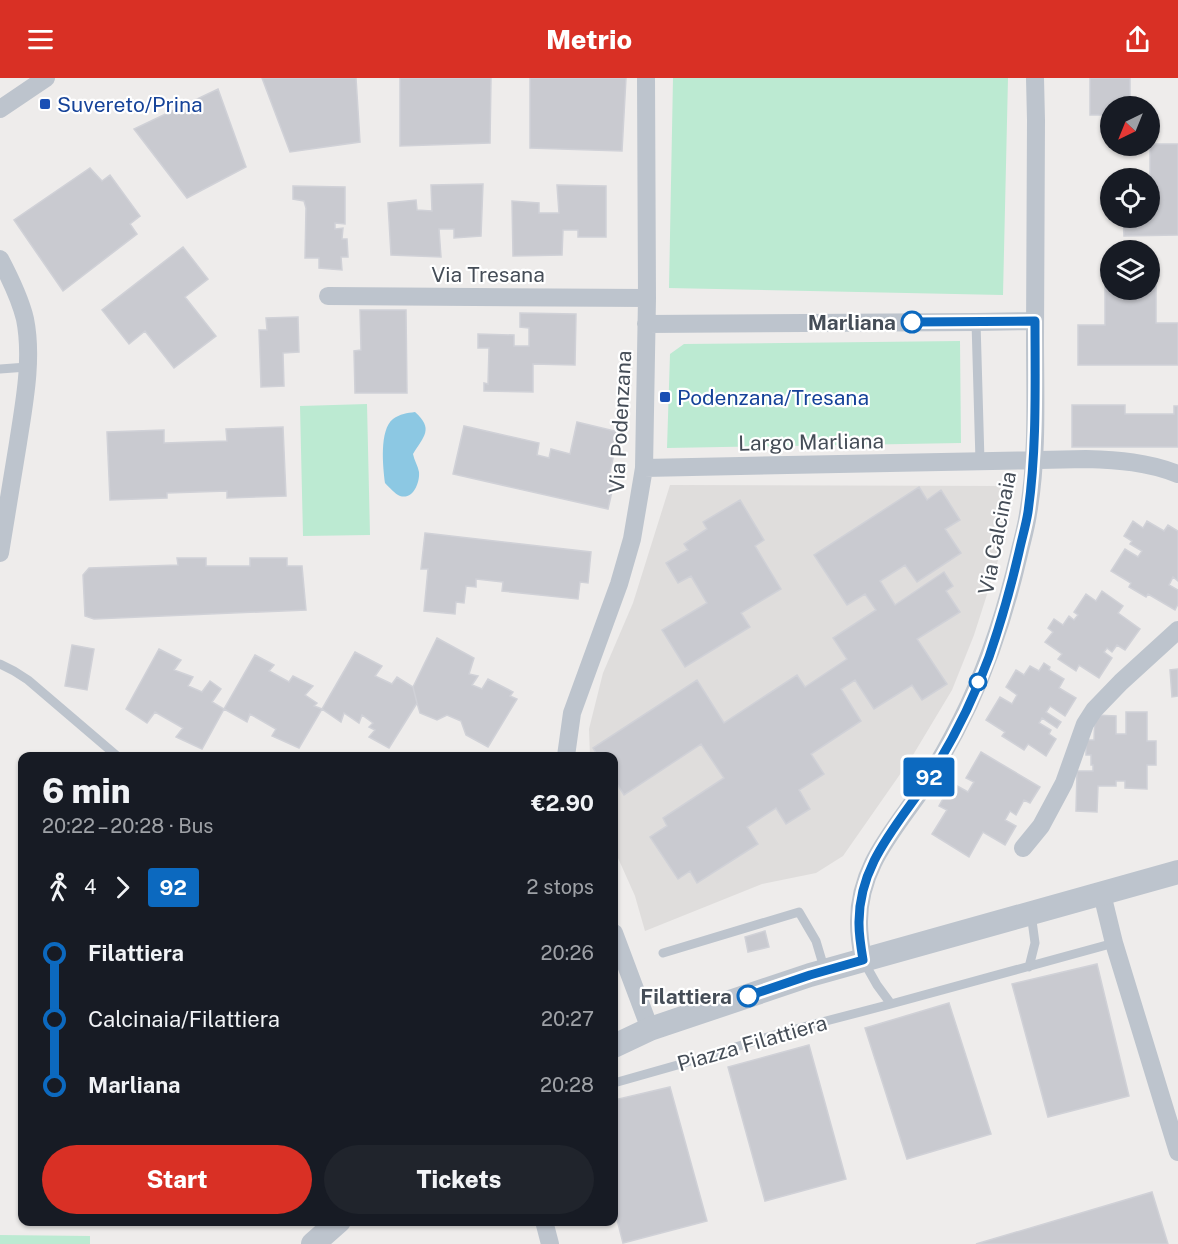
<!DOCTYPE html>
<meta charset="utf-8">
<style>
:root{--surface:#171b24;--page:#20242c;--text:#f1f3f6;--muted:#9ea1a6;--accent:#d93025}
body{margin:0;font-family:"Public Sans",sans-serif;background:var(--page);color:var(--text);height:100vh;display:flex;flex-direction:column;font-size:22px;white-space:nowrap}
*{box-sizing:border-box;margin:0}
p{font-size:20px;color:var(--muted)}
.icon{flex:none;width:33px;height:33px;fill:none;stroke:currentColor;stroke-width:2;stroke-linecap:round;stroke-linejoin:round}
.map{position:relative;flex:1;overflow:hidden}
.details{position:absolute;left:18px;top:674px;width:600px;height:474px;display:flex;flex-direction:column;background:var(--surface);border-radius:12px;box-shadow:0 2px 4px #0004}
.details>*{flex:none}
.badge{padding:0 12px;border-radius:4px;font-size:21px;line-height:39px}
.needle{width:39px;rotate:223deg}
.fabs{position:absolute;left:1100px;top:18px;display:grid;gap:12px}
.fabs a{display:grid;place-items:center;width:60px;height:60px;border-radius:50%;background:var(--surface);box-shadow:0 2px 4px #0004;font-size:30px}
.map>.badge{position:absolute;translate:-50% -50%;box-shadow:0 0 0 3px #fff}
.legs{display:flex;align-items:center;gap:9px;height:66px;padding:0 24px;font-size:20px}
.legs p{margin-inline-start:auto}
.overview{display:flex;align-items:center;justify-content:space-between;height:102px;padding:0 24px}
h1{font-size:33px;font-weight:800;line-height:45px}
.action{display:flex;gap:12px;margin-top:auto;padding:12px 24px}
.action a{flex:1;height:69px;border-radius:36px;background:var(--accent);color:#fff;font-size:24px;font-weight:800;line-height:69px;text-align:center}
.action a+a{background:var(--page);color:var(--text)}
ul{padding:0 24px;list-style:none}
li{display:flex;align-items:center;gap:21px;height:66px;font-size:22px}
li i{display:grid;place-items:center;width:9px;height:100%;margin:0 8px;background:currentColor}
li i::after{content:'';width:15px;height:15px;margin:-8px;border:4px solid;border-radius:50%;background:var(--surface)}
li p{margin-inline-start:auto}
li:first-child i{background:linear-gradient(#0000 50%,currentColor 0)}
li:last-child i{background:linear-gradient(currentColor 50%,#0000 0)}
header{display:flex;justify-content:space-between;align-items:center;height:78px;padding:0 24px;background:var(--accent);color:#fff;font-size:27px;font-weight:800}
.map>svg:first-child{display:block}
</style>
<header><svg class="icon" aria-label="menu" viewBox="0 0 24 24"><path d="M4 6h16M4 12h16M4 18h16"/></svg>Metrio<svg class="icon" aria-label="share" viewBox="0 0 24 24"><path d="M12 15V3M7 8l5-5 5 5M5 13v7h14v-7"/></svg></header>
<div class="map">
<svg width="1178" height="1166" viewBox="0 0 1178 1166">
<rect width="100%" height="100%" fill="#eeeceb"/>
<path fill="#dfdddc" d="M670,407L1002,408L1012,419L1000,476L974,557L952,612L910,682L843,778L816,795L762,806L645,853L635,818L614,771V678H590L589,651L603,595L633,525Z"/>
<path fill="#bcead2" d="M673,0H1008L1003,217L669,210Z
M960,263L961,365L667,370L670,276L684,266Z
M367,326L370,457L303,458L300,328Z
M0,1157L90,1158V1166H0Z"/>
<path fill="#8cc8e3" d="M415,334C434,351 424,358 413,376C414,382 418,388 419,394C420,405 413,422 400,418C395,416 389,409 385,405C383,389 379,352 393,341C400,336 407,335 415,334Z"/>
<path fill="#c9cad0" stroke="#d0d1d7" stroke-width="1.5" d="M262,0H356L360,64L290,74Z
M400,0H491L490,65L400,68Z
M530,0H626L622,73L530,70Z
M1090,0H1130V28H1110V37H1090Z
M218,11L246,89L187,120L134,51Z
M1150,66H1178V157L1124,158L1123,140H1149V116H1150Z
M90,90L102,103L110,97L140,138L130,146L137,156L63,213L14,142Z
M483,106L481,158L454,160V151H439L441,179L391,177L388,125L416,122L417,132L432,133L431,107Z
M557,107L606,108V159H578V152H563L562,177L513,178L512,123L539,125V135H559Z
M293,108L345,109V146L335,145V151L343,150L342,161H347L348,179H341L342,192L319,190V180H305L306,130L304,123L293,121Z
M183,169L208,201L185,219L216,258L174,290L145,253L129,266L102,232Z
M1105,196H1110V212H1149V196H1156V245H1178V287H1078V247H1105Z
M360,232H406L407,315H355L354,273L361,272Z
M520,235L576,236L575,287L533,286V314L484,313V305L488,306L489,270H478V256L514,257V268H529V250L520,249Z
M298,239L299,274L283,275L284,308L261,309L259,252H267L266,240Z
M1072,327H1125V336H1174V328H1178V369H1072Z
M577,344L619,354L609,398L615,400L608,431L453,396L464,348L539,365L537,377L549,380L551,371L570,376Z
M283,349L286,418L227,420V413L167,415V420L110,422L107,354L164,352V365L227,363L226,351Z
M919,409L927,422L941,412L960,442L945,451L961,475L917,504L905,487L880,503L895,527L944,494L953,508L946,513L960,534L917,561L947,606L922,622L912,607L874,631L855,602L841,611L861,643L811,676L824,696L799,712L810,731L786,746L776,730L747,749L758,766L697,805L690,793L678,801L650,759L667,748L663,740L724,700L701,666L624,717L614,701V678H598L593,670L697,602L724,645L797,597L805,609L847,581L833,560L876,532L865,516L847,527L814,477Z
M740,422L764,462L755,468L781,511L741,535L750,549L685,589L662,552L707,525L691,498L678,505L666,485L688,472L684,466L707,451L703,444Z
M1133,443L1143,450L1147,443L1164,453L1168,447L1178,453V503L1173,499L1169,507L1178,512V526L1175,532L1148,516L1146,519L1129,509L1131,505L1111,493L1125,471L1138,479L1142,473L1130,466L1132,463L1124,458Z
M425,455L591,474L588,505L580,504L578,521L502,513L503,504L476,501V509L466,508L464,525L456,524L455,536L424,533L428,491H421Z
M177,480H206V488H250V480H287V488H302L306,532L94,541L85,538L83,497L89,490L178,487Z
M1102,513L1123,528L1118,535L1140,551L1125,572L1117,567L1112,574L1107,570L1104,574L1112,580L1099,600L1079,587L1076,593L1058,581L1062,576L1045,564L1053,554L1048,550L1054,541L1063,547L1069,538L1074,542L1078,537L1074,534L1086,516L1096,523Z
M437,560L474,580L469,596L478,598L472,607L482,611L488,601L513,614L510,618L517,621L488,669L466,657L461,643L447,637L437,642L420,635L417,625L413,609Z
M72,567L94,571L87,612L65,608Z
M159,571L181,582L174,592L193,599L188,608L202,614L210,603L221,611L212,624L224,631L202,671L176,659L183,650L155,634L147,645L126,631Z
M355,574L382,588L375,598L392,606L397,599L413,609L417,625L389,670L369,659L375,652L369,649L373,645L362,637L359,645L344,635L341,644L322,631Z
M255,577L274,587L269,593L289,604L293,598L313,608L305,617L317,625L314,628L322,631L299,670L272,658L276,651L250,636L247,644L224,631Z
M1044,585L1050,589L1049,592L1064,601L1059,610L1076,620L1065,638L1050,628L1046,634L1061,644L1057,650L1042,640L1039,645L1051,652L1049,656L1056,661L1046,678L1028,666L1024,672L1002,658L1005,654L986,642L1000,619L1012,626L1017,617L1006,609L1016,592L1024,597L1030,588L1039,593Z
M1178,591V618L1172,619L1170,592Z
M1126,634H1147V663H1156V687H1147V711L1125,710V703H1116V708H1098L1097,734L1076,733L1077,693H1093V687H1091V677H1086V662H1094L1095,637L1116,638V656H1126Z
M981,674L1040,709L1030,725L1024,722L1016,737L1010,733L1005,742L1016,748L1005,767L983,754L969,779L932,756L947,732L939,728L952,705L968,714L974,704L966,700Z
M765,853L769,869L748,874L745,859Z
M1097,886L1129,1018L1048,1039L1012,906Z
M949,925L991,1056L907,1081L865,950Z
M809,967L846,1101L765,1123L728,989Z
M670,1009L707,1143L623,1165L614,1130V1022Z
M1152,1114L1168,1166H976Z"/>
<g fill="none" stroke-linecap="round" stroke-linejoin="round">
<path stroke="#bdc4cd" stroke-width="9" d="M976,244L980,383
M0,291L27,289
M0,586L14,593L28,602L117,678
M663,875L799,834L816,863L825,893
M864,884L877,907L891,926
M1029,889L1035,865L1031,835
M614,1005L681,986L784,954L891,926L1114,865"/>
<path stroke="#bdc4cd" stroke-width="18" d="M0,31L46,0
M0,181C10,200 20,220 25,241C33,281 24,326 18,365C12,402 6,439 0,475
M328,218L647,220
M646,246L976,244L1035,243
M644,390L1086,381C1119,382 1147,384 1178,396
M566,678L572,635L619,506L632,461L644,390L647,220L646,0
M1023,770L1041,748L1064,705L1085,646L1094,632L1121,604L1178,552
M1102,816L1114,865L1178,1074
M614,855L650,951
M863,882C861,870 859,858 859,846C858,793 889,758 918,717C937,688 954,658 969,626C991,578 1007,528 1019,476C1022,463 1026,450 1028,436C1038,378 1035,318 1035,260C1035,187 1036,115 1036,42L1035,0
M544,1143L550,1166"/>
<path stroke="#bdc4cd" stroke-width="24" d="M614,968L650,951L810,897L1178,794
M313,1166L339,1143"/>
</g>
<g fill="none" stroke-linecap="round" stroke-linejoin="round">
<g stroke="#fff" stroke-width="14">
<path id="line-1" d="M748,918L810,897L863,882C861,870 859,858 859,846C858,785 900,745 931,697C954,660 974,620 989,579C1001,544 1011,509 1019,474C1022,460 1026,447 1028,434C1037,370 1035,306 1035,243L912,244"/>
</g>
<use href="#line-1" stroke="#0c69bf" stroke-width="9"/>
</g>
<g fill="#1a4fb4" stroke="#fff" stroke-width="2">
<rect x="39" y="20" width="12" height="12" rx="3"/>
<rect x="659" y="313" width="12" height="12" rx="3"/>
</g>
<g fill="#fff" stroke="#0c69bf" stroke-width="3">
<circle cx="912" cy="244" r="10"/>
<circle cx="978" cy="604" r="8"/>
<circle cx="748" cy="918" r="10"/>
</g>
<g text-anchor="middle" dominant-baseline="central" stroke-width="4.5" stroke-linejoin="round" paint-order="stroke">
<g font-size="21" fill="#164399" stroke="#fff" text-anchor="start">
<text x="57" y="26">Suvereto/Prina</text>
<text x="677" y="319">Podenzana/Tresana</text>
</g>
<g font-size="21" fill="#454d57" stroke="#fff">
<text x="488" y="196">Via Tresana</text>
<text transform="translate(620 344) rotate(-87)">Via Podenzana</text>
<text transform="translate(811 364) rotate(-1)">Largo Marliana</text>
<text transform="translate(997 455) rotate(-79)">Via Calcinaia</text>
<text transform="translate(752 965) rotate(-16)">Piazza Filattiera</text>
</g>
<g font-size="21" font-weight="bold" fill="#454d57" stroke="#fff" text-anchor="end">
<text x="896" y="244">Marliana</text>
<text x="732" y="918">Filattiera</text>
</g>
</g>
</svg>
<div class="fabs">
<a><svg class="needle" viewBox="-14 -14 28 28"><path d="M0-13l5 13h-10z" fill="#e53935"/><path d="M0 13l5-13h-10z" fill="#9ea1a6"/></svg></a>
<a><svg class="icon" aria-label="locate" viewBox="0 0 24 24"><circle cx="12" cy="12" r="6"/><path d="M12 2v4M12 18v4M2 12h4M18 12h4"/></svg></a>
<a><svg class="icon" aria-label="layers" viewBox="0 0 24 24"><path d="M12 4l9 5-9 5-9-5zM3 14l9 5 9-5"/></svg></a>
</div>
<b class="badge" style="left:929px;top:699px;background:#0c69bf;color:#fff">92</b>
<section class="details">
<div class="overview"><div><h1>6 min</h1><p>20:22 – 20:28 · Bus</p></div><b>€2.90</b></div>
<div class="legs"><svg class="icon" aria-label="walk" viewBox="0 0 24 24"><circle cx="13" cy="4" r="2"/><path d="M13 8l-2 6 4 7M11 14l-3 7M7 12l3-4h3l4 4"/></svg>4<svg class="icon" aria-label="forward" viewBox="0 0 24 24"><path d="M9 5l7 7-7 7"/></svg><b class="badge" style="background:#0c69bf;color:#fff">92</b><p>2 stops</p></div>
<ul>
<li><i style="color:#0c69bf"></i><b>Filattiera</b><p>20:26</p></li>
<li><i style="color:#0c69bf"></i><span>Calcinaia/Filattiera</span><p>20:27</p></li>
<li><i style="color:#0c69bf"></i><b>Marliana</b><p>20:28</p></li>
</ul>
<div class="action"><a>Start</a><a>Tickets</a></div>
</section>
</div>
